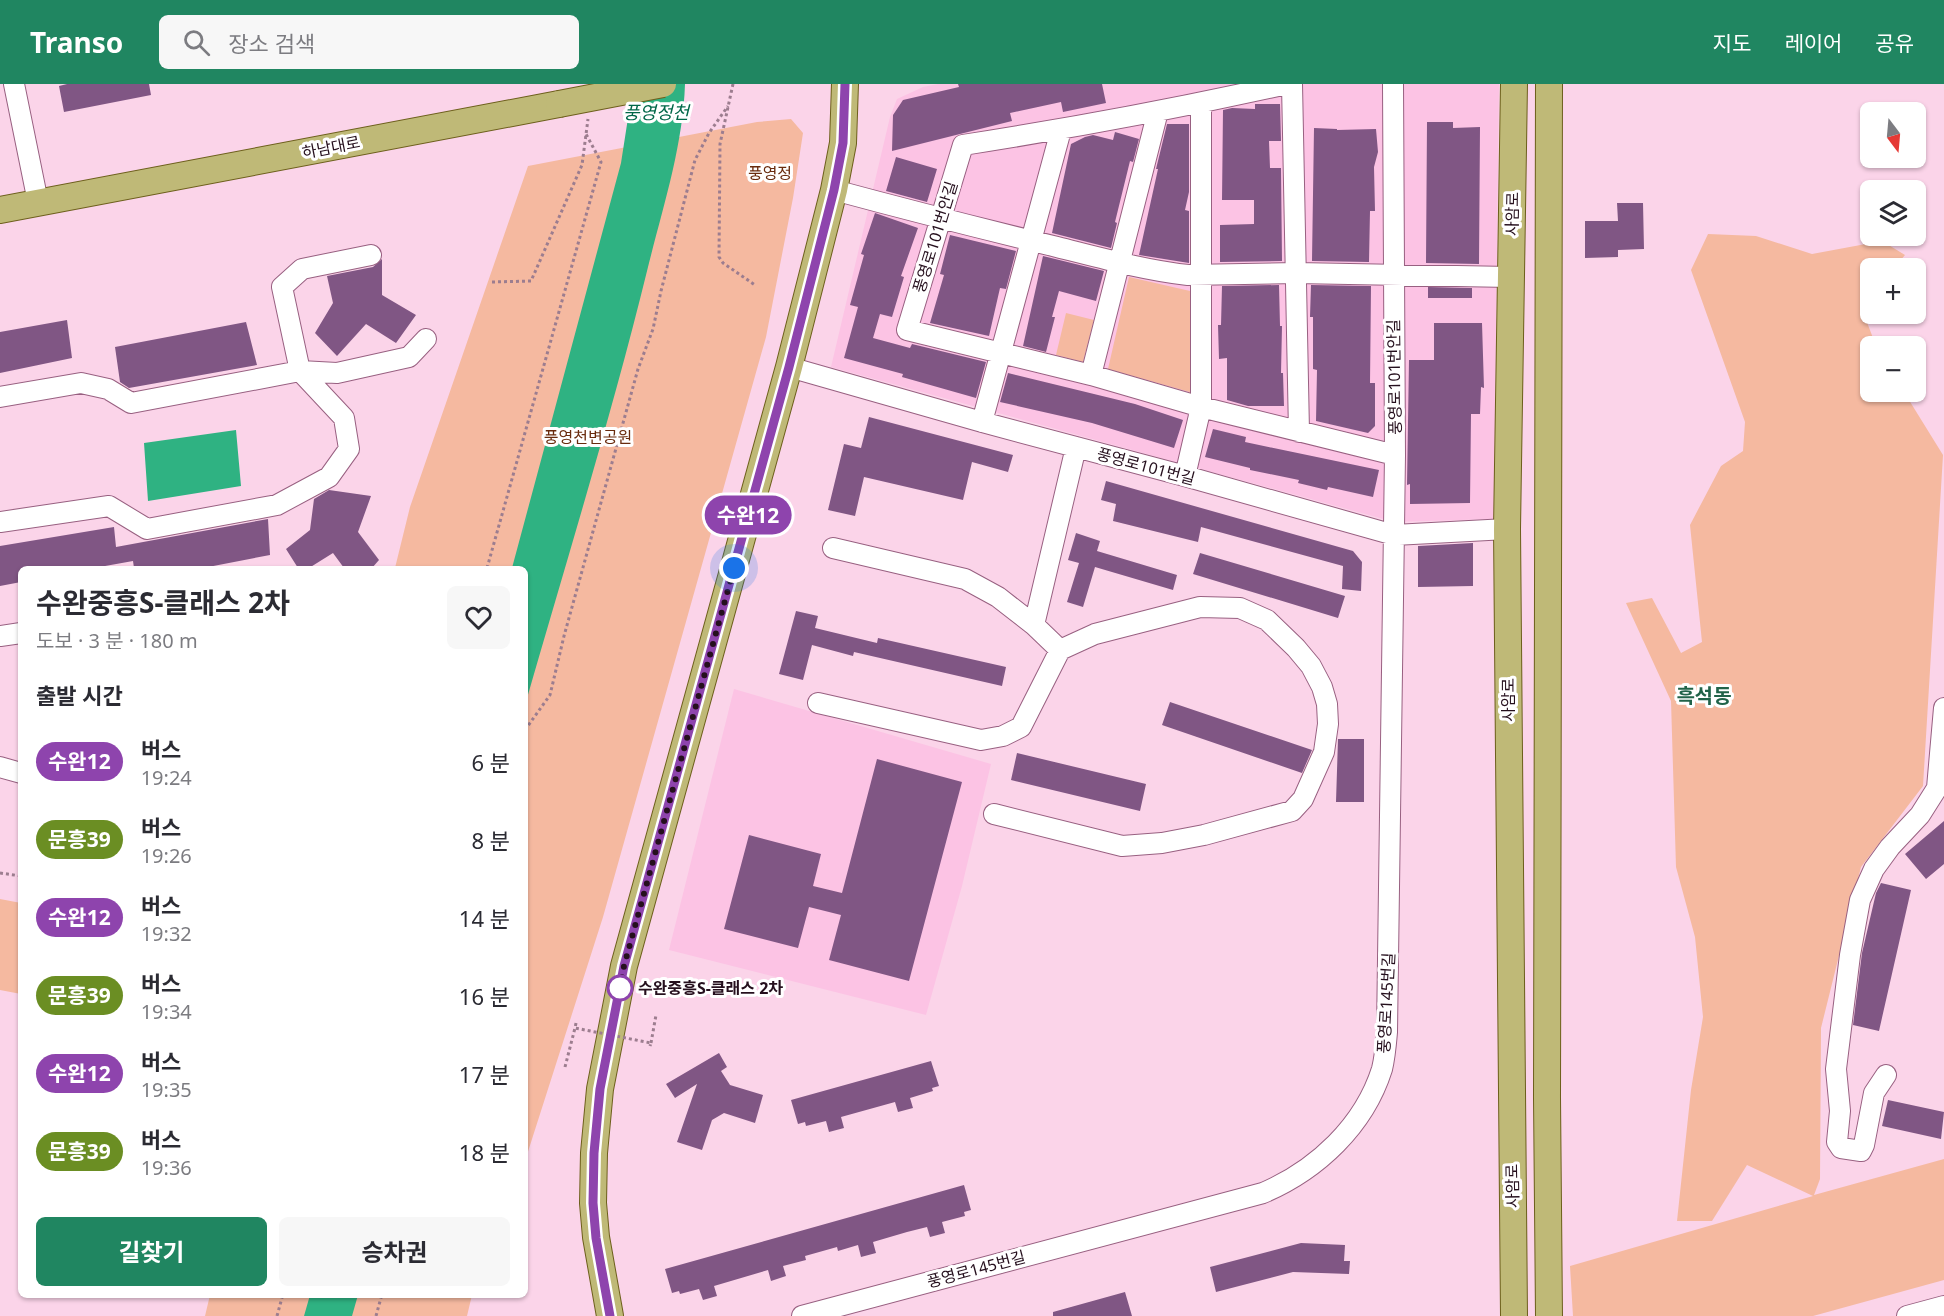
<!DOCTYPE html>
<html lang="ko">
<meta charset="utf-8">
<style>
:root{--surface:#fff;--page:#f7f7f7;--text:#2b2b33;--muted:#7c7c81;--accent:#208661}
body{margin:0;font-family:"Noto Sans","Noto Sans KR",sans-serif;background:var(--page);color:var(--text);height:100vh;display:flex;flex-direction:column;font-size:22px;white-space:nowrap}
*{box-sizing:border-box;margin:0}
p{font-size:20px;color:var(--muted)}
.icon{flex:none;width:33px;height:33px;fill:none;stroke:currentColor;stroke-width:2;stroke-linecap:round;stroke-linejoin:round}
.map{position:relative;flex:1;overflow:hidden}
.sheet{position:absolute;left:18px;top:482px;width:510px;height:732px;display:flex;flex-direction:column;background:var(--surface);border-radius:9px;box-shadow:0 2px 4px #0004}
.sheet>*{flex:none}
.badge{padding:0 12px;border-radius:20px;font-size:21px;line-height:39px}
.needle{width:39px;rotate:164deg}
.buttons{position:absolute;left:1860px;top:18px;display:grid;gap:12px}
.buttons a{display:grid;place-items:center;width:66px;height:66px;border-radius:9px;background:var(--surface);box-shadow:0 2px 4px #0004;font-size:30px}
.you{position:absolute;width:30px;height:30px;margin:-15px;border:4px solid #fff;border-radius:50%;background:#1a73e8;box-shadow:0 0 0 9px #1a73e833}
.map>.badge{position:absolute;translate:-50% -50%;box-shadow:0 0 0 3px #fff}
h2{padding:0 18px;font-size:22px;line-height:54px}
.round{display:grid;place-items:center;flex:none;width:63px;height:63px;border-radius:9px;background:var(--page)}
.overview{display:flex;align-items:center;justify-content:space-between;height:102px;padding:0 18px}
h1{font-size:28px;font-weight:700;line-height:45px}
.action{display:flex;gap:12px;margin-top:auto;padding:12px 18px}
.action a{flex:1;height:69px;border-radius:9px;background:var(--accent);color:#fff;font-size:24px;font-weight:700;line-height:69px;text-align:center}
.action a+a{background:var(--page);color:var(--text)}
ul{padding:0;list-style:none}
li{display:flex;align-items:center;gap:18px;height:78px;padding:0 18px}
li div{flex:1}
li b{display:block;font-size:22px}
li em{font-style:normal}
li .badge{min-width:66px;font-weight:700;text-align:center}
header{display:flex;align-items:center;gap:36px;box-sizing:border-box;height:84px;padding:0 30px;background:var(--accent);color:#fff}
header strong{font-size:28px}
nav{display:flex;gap:33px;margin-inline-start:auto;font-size:21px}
.search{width:420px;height:54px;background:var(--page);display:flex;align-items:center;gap:15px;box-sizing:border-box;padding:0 21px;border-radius:9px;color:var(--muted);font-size:22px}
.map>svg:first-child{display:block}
</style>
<header>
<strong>Transo</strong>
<div class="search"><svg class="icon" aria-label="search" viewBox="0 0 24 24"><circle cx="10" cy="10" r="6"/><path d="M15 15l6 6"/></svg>장소 검색</div>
<nav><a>지도</a><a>레이어</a><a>공유</a></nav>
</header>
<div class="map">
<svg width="1944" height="1232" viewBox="0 0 1944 1232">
<rect width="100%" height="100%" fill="#fbd4e9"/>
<path fill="#fcc3e4" d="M938,0H1499L1494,435L1394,438L831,283L890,33L897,15L923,3Z
M734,605L991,680L962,802L926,931L669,866Z"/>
<path fill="#f5b9a0" d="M791,35L803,49L793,114L766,253L603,833L525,1077V484H395L410,423L528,82L757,38Z
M1708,150L1756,152L1812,170L1882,157L1905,171L1894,184H1870V214L1862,225L1876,262H1870V308H1904L1943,371L1923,702L1861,783L1821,944L1820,1095L1814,1111L1944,1075V1196L1813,1232H1573L1570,1182L1813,1112L1747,1081L1712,1137H1677L1691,1006L1703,933L1695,853L1676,783L1671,617L1626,519L1652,514L1681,569L1702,558L1690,441L1721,382L1743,367L1745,338L1691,186Z
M1129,193L1190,207L1193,309L1108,285Z
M1066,229L1094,236L1083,278L1056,271Z
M0,815L21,819V910L0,906Z
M210,1211H472L467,1232H205Z"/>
<path fill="#2fb282" d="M628,0H685C683,62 663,123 648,183C612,330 567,475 525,621V484H512L621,79L628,34Z
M236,346L241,402L148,417L144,359Z
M310,1211V1210L358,1211L352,1232H304Z"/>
<path fill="#805684" d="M67,0H149L151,11L64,28L59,2Z
M958,0H1102L1106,19L1063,28L1061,18L1010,29L1012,37L892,67L893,31L903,16L959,3Z
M1255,20H1280L1281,57H1269L1270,84H1281L1282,177L1220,178V141L1254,140V116H1222L1223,26L1232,24L1255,25Z
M1427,38H1453V44L1480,43L1479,180L1426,179Z
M1167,40H1189V108L1185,126L1189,127V179L1139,171L1158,85H1156Z
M1314,44L1337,45V46L1376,45L1378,68L1374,83L1375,127H1370L1369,178L1312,177Z
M1115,48L1139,55L1133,78L1130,77L1115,138L1117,139L1111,164L1052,149L1071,60L1085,53L1093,51L1113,56Z
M896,73L937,85L927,118L886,107Z
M1617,119H1643L1644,165L1618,166V173L1585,174V137H1618Z
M875,129L918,144L901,192L904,193L892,233L880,230L873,254L910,264L912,260L986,278L976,314L902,293L903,290L844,274L858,223L850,221L864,171L861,170Z
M950,151L1016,167L1006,205L1000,204L989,252L930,239L944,191L940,190Z
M1043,172L1104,187L1096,217L1059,207L1052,233H1055L1046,268L1023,262Z
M382,175V211L416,231L396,259L366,240L337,272L315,249L333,219L327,192L373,183Z
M1279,201L1280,242H1282L1281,289H1283L1284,322H1248L1227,316V274L1219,275L1218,241H1221L1222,202Z
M1311,201L1371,202L1370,299H1375V342L1368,349L1316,337L1317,286L1313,285V233H1310Z
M1428,203L1472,204V214H1428Z
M67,236L72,274L0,289V248Z
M246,238L257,281L129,304L120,298L115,263Z
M1434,239H1482L1484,304L1481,303L1480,330H1471L1470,419L1410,420V400L1407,401L1409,276H1434Z
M1008,289L1135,320L1183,336L1174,364L1092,339L1000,318Z
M869,333L1013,371L1008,388L972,378L963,416L864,393L855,432L828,426L844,360L861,364Z
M1213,345L1246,353L1245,358L1379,386L1373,413L1328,403L1327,406L1298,399L1299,396L1250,386V384L1205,373Z
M1106,397L1353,467L1362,478L1361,507L1342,505L1343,482L1201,443L1198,458L1113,437L1116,420L1101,416Z
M329,406L371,412L358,448L379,476L372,484H344L333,469L309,484H298L286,465L310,446L314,415Z
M268,435L270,471L203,484H134L133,477L94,484H21V498L0,502V462L114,443L116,463Z
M1076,449L1100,457L1097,467L1177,491L1173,506L1095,483L1083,523L1067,518L1079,479L1068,476Z
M1473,459V502L1418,503V462Z
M1200,469L1345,512L1338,534L1193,490Z
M796,527L818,532L815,544L877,559L878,554L1006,583L1002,602L854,568L853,572L812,561L803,596L779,590Z
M1170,618L1312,666L1302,689L1162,641Z
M1338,655H1364V718H1336Z
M1017,669L1146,700L1140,727L1011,696Z
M877,675L962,698L909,897L829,876L841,831L809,823L798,864L724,845L749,751L821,770L813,802L842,809Z
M1944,737V780L1926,795L1905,770Z
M1881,799L1911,806L1879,947L1853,941L1862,869L1876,809Z
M719,969L727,983L721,987L730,1001L763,1011L755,1039L724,1029L712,1036L702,1066L677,1058L697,1000L675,1014L666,1000Z
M931,977L939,1002L932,1004L933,1007L910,1014L913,1024L898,1028L895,1018L841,1033L844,1044L829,1048L826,1037L806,1042L805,1038L798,1040L791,1016Z
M1888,1016L1944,1028L1941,1055L1882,1042Z
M964,1101L971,1126L964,1128L965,1132L942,1138L945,1149L930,1153L927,1143L907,1148L873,1158L876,1169L861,1173L858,1161L838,1167L837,1163L805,1172L806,1176L783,1182L786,1192L771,1197L768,1186L714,1202L717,1212L703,1216L699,1205L680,1210L679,1207L672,1209L665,1185Z
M1301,1159L1345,1161L1344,1177H1350L1349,1190L1293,1188L1216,1208L1210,1183Z
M1125,1208L1132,1232H1053V1228Z"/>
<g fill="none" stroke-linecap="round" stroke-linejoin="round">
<g stroke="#986081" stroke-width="22">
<path id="minor" d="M14,0L38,118
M1287,0C1180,24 1072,44 963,61L907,246L1091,291L1201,323L1395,371
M1292,0L1299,348
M834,106C908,126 983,145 1057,163C1101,174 1144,186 1188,191L1296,189L1510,193
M789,283L982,338L1185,392L1394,451L1507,445
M300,287L337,289L409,273L426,255
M1091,291L1158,27
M0,313L81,299L108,305L131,319L300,287L282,203L302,185L371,171
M982,338L1061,46
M1185,392L1201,323V19
M0,438L109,422L147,445L277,421L329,393L349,365L344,334L300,287
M833,464L965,495L998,513L1034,541L1060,566
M1034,541L1076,363
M0,552L21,549
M818,619L981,656L1003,652L1021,643L1060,566L1095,550L1200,523L1240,524L1267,536L1296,564L1311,582L1322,603L1327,620L1328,640L1324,668L1303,715L1292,727L1204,751L1162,759L1122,762L994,730
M0,683L21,689
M1886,991L1874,1009L1864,1061L1861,1067L1841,1064L1837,1058L1840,1027L1836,985L1850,871L1860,816L1874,785L1890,763L1920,731L1937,704L1944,624
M802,1232L1263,1109C1317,1086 1364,1042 1382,985C1385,973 1386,960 1387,948L1395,371L1393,0
M1907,1232L1944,1222"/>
</g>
<g stroke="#6d5f1c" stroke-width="28">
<path id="major" d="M1549,0L1547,1014L1549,1232
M0,126L559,20
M610,1232L596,1153L593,1119L594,1069L600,1005L624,882L789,283L834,106L843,59L845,0
M1514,1232L1507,445L1514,0"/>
</g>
<path stroke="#9c7d8f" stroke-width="3" stroke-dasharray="3 3" stroke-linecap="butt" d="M733,0L720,60L719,173L723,179L755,201
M492,198L531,197L582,81L588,35
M487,484L601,78L586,50
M525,646L550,611L564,552L638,285L653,245L661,207L695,76L709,49L728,22
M0,789L21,792
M651,959L656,931
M565,983L575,944
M277,1232L283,1210
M376,1232L382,1210"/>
<use href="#minor" stroke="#fff" stroke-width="20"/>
<use href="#major" stroke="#bfb977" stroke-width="26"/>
<g stroke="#6d5f1c" stroke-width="28" stroke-linecap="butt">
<path id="major-bridge" d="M559,20L663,0"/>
</g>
<path stroke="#9c7d8f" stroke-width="3" stroke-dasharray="3 3" stroke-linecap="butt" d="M576,939L575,944L651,959L650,962"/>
<use href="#major-bridge" stroke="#bfb977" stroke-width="26"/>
</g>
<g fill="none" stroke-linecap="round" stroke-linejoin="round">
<g stroke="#fff" stroke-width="14">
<path id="line" d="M610,1232L596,1154L593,1119L594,1069L600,1005L624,882L789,283L834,106L843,59L845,0"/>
</g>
<use href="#line" stroke="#8e44ad" stroke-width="9"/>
<path stroke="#250f1d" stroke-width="6" stroke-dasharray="0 10.8" d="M620,904L624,882L734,484"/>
</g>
<circle fill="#fff" stroke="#8e44ad" stroke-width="3" cx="620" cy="904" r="12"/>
<g text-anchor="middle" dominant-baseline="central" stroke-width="6" stroke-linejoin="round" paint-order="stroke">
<g font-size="16" fill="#250f1d" stroke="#fff">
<text transform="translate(331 63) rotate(-11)">하남대로</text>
<text transform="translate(1512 130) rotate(-89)">사암로</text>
<text transform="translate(935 153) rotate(-73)">풍영로101번안길</text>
<text transform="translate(1394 293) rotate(-91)">풍영로101번안길</text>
<text transform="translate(1146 382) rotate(15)">풍영로101번길</text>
<text transform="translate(1508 616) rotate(-90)">사암로</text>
<text transform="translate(1386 919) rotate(-87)">풍영로145번길</text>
<text transform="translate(1512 1102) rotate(-91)">사암로</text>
<text transform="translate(976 1185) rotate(-15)">풍영로145번길</text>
</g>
<g font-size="16" fill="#692b0d" stroke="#fff">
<text x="770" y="89">풍영정</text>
<text x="588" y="353">풍영천변공원</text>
</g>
<g font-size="16" font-weight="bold" fill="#250f1d" stroke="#fff" text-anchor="start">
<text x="638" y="904">수완중흥S-클래스 2차</text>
</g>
<g font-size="18" font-style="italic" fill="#016748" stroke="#fff">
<text x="656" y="28">풍영정천</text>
</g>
<g font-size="20" font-weight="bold" fill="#216349" stroke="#fff">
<text x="1704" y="611">흑석동</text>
</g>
</g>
</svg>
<div class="buttons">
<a><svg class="needle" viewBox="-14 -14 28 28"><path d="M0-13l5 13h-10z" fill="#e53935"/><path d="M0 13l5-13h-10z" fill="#7c7c81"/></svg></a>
<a><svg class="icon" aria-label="layers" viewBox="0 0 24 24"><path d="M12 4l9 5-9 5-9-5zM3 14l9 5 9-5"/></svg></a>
<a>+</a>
<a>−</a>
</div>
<div class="you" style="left:734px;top:484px"></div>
<b class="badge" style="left:748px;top:431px;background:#8e44ad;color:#fff">수완12</b>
<section class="sheet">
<div class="overview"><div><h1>수완중흥S-클래스 2차</h1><p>도보 · 3 분 · 180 m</p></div><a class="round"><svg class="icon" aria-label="heart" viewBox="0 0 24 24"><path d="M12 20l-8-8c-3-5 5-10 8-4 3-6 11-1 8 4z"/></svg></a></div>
<h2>출발 시간</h2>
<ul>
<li><span class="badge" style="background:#8e44ad;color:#fff">수완12</span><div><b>버스</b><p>19:24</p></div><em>6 분</em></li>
<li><span class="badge" style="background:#6b8e23;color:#fff">문흥39</span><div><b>버스</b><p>19:26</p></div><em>8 분</em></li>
<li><span class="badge" style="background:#8e44ad;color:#fff">수완12</span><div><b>버스</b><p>19:32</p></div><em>14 분</em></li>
<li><span class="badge" style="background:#6b8e23;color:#fff">문흥39</span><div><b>버스</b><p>19:34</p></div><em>16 분</em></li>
<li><span class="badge" style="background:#8e44ad;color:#fff">수완12</span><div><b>버스</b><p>19:35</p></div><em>17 분</em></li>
<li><span class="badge" style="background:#6b8e23;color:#fff">문흥39</span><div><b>버스</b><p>19:36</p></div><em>18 분</em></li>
</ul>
<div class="action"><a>길찾기</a><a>승차권</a></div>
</section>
</div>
